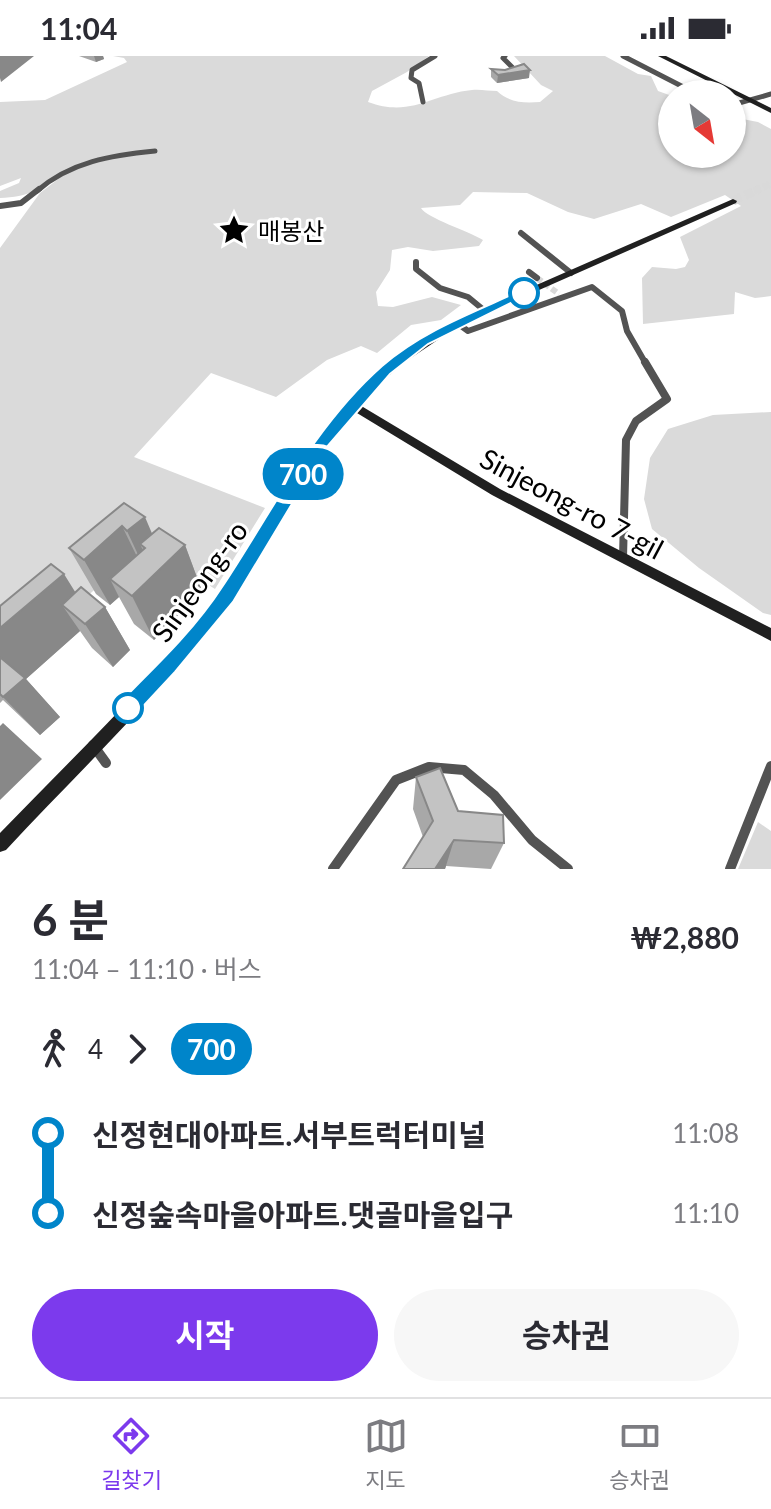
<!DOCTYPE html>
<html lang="ko">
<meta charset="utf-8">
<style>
:root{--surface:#fff;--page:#f7f7f7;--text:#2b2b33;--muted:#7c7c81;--line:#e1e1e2;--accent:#7c3aed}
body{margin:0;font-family:Lato,"Noto Sans KR",sans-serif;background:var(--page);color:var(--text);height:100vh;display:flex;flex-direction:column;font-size:30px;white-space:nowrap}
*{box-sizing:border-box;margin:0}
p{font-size:26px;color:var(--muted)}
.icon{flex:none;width:44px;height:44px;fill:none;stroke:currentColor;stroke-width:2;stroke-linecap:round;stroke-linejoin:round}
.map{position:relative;height:813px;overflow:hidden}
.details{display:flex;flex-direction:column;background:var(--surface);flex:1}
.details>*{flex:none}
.badge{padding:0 16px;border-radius:26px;font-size:28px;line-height:52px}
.needle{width:52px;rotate:149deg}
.buttons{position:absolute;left:658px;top:24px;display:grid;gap:16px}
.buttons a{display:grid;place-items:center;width:88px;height:88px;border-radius:50%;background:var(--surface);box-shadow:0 2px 6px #0004;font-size:40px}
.map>.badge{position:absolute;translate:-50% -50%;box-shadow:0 0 0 4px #fff}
.legs{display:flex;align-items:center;gap:12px;height:88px;padding:0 32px;font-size:26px}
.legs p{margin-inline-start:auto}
.headline{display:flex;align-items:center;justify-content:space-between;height:136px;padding:0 32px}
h1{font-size:44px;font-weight:700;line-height:60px}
.action{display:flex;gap:16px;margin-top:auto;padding:16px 32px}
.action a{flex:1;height:92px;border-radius:48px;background:var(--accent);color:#fff;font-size:32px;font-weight:700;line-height:92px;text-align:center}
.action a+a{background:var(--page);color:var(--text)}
ul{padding:0 32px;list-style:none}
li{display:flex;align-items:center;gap:28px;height:80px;font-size:30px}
li i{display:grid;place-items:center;width:12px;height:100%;margin:0 10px;background:currentColor}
li i::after{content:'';width:20px;height:20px;margin:-10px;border:6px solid;border-radius:50%;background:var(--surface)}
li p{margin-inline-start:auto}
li:first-child i{background:linear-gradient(#0000 50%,currentColor 0)}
li:last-child i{background:linear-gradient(currentColor 50%,#0000 0)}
.status{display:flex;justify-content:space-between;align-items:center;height:56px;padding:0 40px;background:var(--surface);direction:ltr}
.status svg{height:22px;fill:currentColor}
.menu{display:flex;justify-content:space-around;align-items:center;height:112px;border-top:2px solid var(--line);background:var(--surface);font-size:22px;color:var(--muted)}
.menu a{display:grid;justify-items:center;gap:4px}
.menu .on{color:var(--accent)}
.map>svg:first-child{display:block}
</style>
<div class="status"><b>11:04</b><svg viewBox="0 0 49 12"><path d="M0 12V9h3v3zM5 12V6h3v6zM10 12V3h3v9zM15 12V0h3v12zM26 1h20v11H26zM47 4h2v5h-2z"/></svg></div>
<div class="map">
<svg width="771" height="813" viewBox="0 0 771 813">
<rect width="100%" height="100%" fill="#fff"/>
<path fill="#dadada" d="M113,0H429L407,16L372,35L368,46C411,62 432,38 472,34C480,33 489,35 497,35C510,47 524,47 540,46L553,35L541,29L514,0H605L638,18L651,20L658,35L672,40V98H732V61L758,66L771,73V240L755,242L735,236L734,258L643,268L642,222L652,211L676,213L685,211L689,204L680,181L741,150L725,139L671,161L641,148L594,163L568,156L527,137L473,136L460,149L421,152C427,162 468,175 483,184L479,190L433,195L408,191L392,194L390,214L376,236L378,250L393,251L432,241L461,249L441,264L411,269L377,297L361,290L327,304L276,341L211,317L134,401L265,452L215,533L146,489L0,616V192L40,137L66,117C43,133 28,141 0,142V135L19,127L21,122L0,130V46L45,44L127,6L124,2Z
M771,356V559L763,557L699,512L652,473L644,443L650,402L668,373L713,359Z
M758,766L771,775V813H738Z"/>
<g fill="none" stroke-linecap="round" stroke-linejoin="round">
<path stroke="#d9d9d9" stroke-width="6" stroke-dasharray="6 3" stroke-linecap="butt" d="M537,222L559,238"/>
<path stroke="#d9d9d9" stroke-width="7" stroke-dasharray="7 3" stroke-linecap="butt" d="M754,135L771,128"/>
<path stroke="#d9d9d9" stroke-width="9" stroke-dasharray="9 4" stroke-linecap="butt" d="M733,145L759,133"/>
<path stroke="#535353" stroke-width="5" d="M505,0L503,2L515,14L510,16
M623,0L697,38
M423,46L419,27L411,22L412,14L435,0
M732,49L771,38
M37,135C70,106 112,99 155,95"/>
<path stroke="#535353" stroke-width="6" d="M0,150L21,147L39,133
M521,177L571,217
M416,206V213L440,232L468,241L485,255
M529,216L537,222
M457,267L468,275L592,231L622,255L627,275L646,308"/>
<path stroke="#535353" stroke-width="8" d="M623,502L626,384L636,365L667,343L645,306"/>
<path stroke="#535353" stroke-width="10" d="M93,689L106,707
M333,813L396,724L429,711L464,714L494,739L532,784L568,813
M730,813L771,710"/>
<path fill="#202020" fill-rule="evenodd" d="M658,0H666L771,52V57Z
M733,143L737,145L736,147L460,269L402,308L358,348L500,433L771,572V585L492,439L352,354C302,411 275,483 231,544C165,635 82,712 6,794L0,796V777C75,699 154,625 220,539C256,493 281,438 313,389C349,336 398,296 454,265Z"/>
</g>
<path fill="#a8a8a8" d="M79,0H103L104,3L96,6Z
M491,13L505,14L529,22L497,27L491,21Z
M124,447L152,478L185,489L202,535L154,584L134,568L119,541L110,549L96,538L69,492Z
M75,537L105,551L130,594L113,611L92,592L80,575L26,623L60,661L40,679L3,644L0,647V550Z
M416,721L458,755L504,787L491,813L446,810L445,813H403L423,781L413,753Z"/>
<path fill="#888" d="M0,0H34L1,26L0,22Z
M94,0H103L104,3L96,6Z
M530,14L529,22L497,27L498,19Z
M145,461L165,508L185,489L202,535L154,584L132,540L163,510L156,516L145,492L140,488L154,518L149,522L127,475Z
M122,470L145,517L110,523L119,541L110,549L84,504Z
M64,518L92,563L105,551L130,594L113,611L85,568L62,549L80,575L26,623L60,661L40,679L0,638V572Z
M3,667L42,703L0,744V670Z
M454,784L445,813H435Z"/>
<path fill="#c3c3c3" stroke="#888" stroke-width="2" d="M524,8L530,14L498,19L491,13L505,14Z
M124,447L145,461L127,475L122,470L84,504L69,492Z
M159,472L185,489L132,540L110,523L145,492L140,488Z
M51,508L64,518L0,572V550Z
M81,531L105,551L85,568L62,549Z
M1,602L25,622L3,641L0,638V603Z
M440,712L458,755L503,759L504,787L454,784L435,813H403L433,765L416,721Z"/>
<path fill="#0085ca" stroke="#fff" stroke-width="2" d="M520,235L531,237L428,288L390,318L325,393L233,546L175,616L135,659L128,662L121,659L118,652L121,645C156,610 195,573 222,531C272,456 313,371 382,310C422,275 472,257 520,235Z"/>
<defs>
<g id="sight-bare" transform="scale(2.4)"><path d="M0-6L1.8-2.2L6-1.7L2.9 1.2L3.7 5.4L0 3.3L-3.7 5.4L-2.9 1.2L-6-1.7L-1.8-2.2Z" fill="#000" stroke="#fff" stroke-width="2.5" paint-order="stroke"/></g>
</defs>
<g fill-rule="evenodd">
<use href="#sight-bare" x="234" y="174"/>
</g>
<g fill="#fff" stroke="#0085ca" stroke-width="4">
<circle cx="524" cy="237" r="14"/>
<circle cx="128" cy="652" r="14"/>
</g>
<g text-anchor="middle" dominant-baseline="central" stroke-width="6" stroke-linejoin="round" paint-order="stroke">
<g font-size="24" fill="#000" stroke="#fff" text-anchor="start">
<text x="258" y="174">매봉산</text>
</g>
<g font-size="28" fill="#000" stroke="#fff">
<text transform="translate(572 447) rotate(28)">Sinjeong-ro 7-gil</text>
<text transform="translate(199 525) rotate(-54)">Sinjeong-ro</text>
</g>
</g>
</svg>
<div class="buttons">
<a><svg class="needle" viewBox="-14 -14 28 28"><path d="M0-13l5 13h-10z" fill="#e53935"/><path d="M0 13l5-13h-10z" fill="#7c7c81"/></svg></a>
</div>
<b class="badge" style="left:303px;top:418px;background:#0085ca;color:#fff">700</b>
</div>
<section class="details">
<div class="headline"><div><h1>6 분</h1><p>11:04 – 11:10 · 버스</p></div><b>₩2,880</b></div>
<div class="legs"><svg class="icon" aria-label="walk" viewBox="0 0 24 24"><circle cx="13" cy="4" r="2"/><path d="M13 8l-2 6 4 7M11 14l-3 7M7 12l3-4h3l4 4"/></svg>4<svg class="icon" aria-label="forward" viewBox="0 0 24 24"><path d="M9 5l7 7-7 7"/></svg><b class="badge" style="background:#0085ca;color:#fff">700</b></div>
<ul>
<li><i style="color:#0085ca"></i><b>신정현대아파트.서부트럭터미널</b><p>11:08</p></li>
<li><i style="color:#0085ca"></i><b>신정숲속마을아파트.댓골마을입구</b><p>11:10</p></li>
</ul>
<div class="action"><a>시작</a><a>승차권</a></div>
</section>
<nav class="menu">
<a class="on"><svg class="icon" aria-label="directions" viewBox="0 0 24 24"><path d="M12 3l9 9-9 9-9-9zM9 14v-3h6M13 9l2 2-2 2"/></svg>길찾기</a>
<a><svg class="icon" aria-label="map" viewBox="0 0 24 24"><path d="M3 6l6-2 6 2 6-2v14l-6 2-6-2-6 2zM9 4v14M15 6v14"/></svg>지도</a>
<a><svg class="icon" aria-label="tickets" viewBox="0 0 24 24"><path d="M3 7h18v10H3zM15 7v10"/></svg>승차권</a>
</nav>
